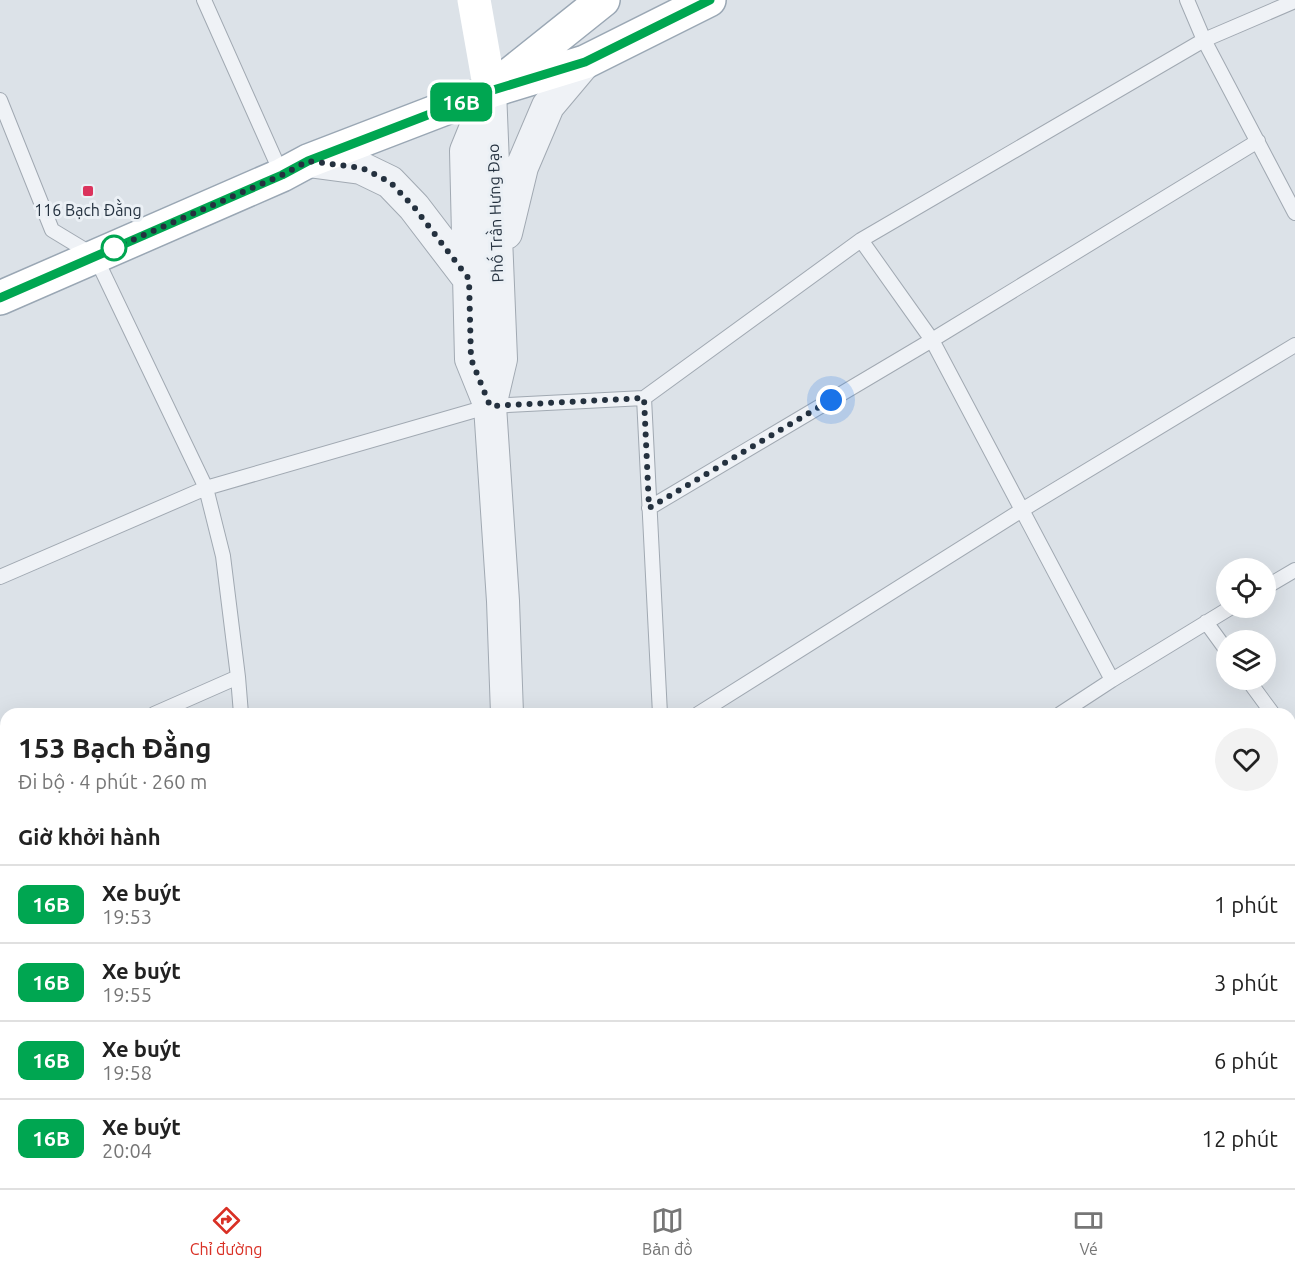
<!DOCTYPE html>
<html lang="vi">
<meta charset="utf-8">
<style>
:root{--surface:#fff;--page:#f2f2f2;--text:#222;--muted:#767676;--line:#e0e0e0;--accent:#d93025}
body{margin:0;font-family:Ubuntu,sans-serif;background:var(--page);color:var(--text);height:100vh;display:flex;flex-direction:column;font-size:22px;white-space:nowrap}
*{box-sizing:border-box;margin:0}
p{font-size:20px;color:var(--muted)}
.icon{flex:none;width:33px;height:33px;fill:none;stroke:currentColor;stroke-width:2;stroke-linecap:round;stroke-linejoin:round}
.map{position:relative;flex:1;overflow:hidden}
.panel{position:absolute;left:0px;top:708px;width:1296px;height:480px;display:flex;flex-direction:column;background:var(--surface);border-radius:18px 18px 0 0;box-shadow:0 6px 24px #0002}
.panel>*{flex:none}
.badge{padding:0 12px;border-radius:9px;font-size:21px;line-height:39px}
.buttons{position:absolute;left:1216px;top:558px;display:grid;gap:12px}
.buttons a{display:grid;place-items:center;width:60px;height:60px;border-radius:50%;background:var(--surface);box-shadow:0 6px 24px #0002;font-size:30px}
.you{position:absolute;width:30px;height:30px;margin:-15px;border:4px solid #fff;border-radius:50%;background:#1a73e8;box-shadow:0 0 0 9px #1a73e833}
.map>.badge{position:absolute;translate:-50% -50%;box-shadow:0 0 0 3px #fff}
h2{padding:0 18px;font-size:22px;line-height:54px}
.round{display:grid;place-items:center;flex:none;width:63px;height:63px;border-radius:32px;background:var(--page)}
.head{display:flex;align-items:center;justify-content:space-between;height:102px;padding:0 18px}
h1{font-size:28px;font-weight:700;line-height:45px}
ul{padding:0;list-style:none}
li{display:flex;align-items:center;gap:18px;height:78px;padding:0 18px;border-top:2px solid var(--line)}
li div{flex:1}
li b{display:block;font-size:22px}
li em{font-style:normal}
li .badge{min-width:66px;font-weight:700;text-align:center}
.tabs{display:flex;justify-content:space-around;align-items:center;height:84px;border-top:2px solid var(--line);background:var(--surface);font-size:16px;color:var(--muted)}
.tabs a{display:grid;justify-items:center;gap:3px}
.tabs .active{color:var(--accent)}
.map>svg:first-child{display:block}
</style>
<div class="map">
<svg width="1295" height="1188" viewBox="0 0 1295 1188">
<rect width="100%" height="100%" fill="#dce2e8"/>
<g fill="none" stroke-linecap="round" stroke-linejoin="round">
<g stroke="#a1a9b2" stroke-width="16">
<path id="service" d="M204,0L282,175
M1187,0L1204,40L1295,213
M0,100L52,230L95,256L206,488L223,556L238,677L241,714
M861,240L932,340L1112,680
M644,398L660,714
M649,508L932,340L1258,141
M0,577L206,488L490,406L644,398L861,240L1204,40L1295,1
M1266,587L1295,570
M1206,622L1227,651
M1248,680L1273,714
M154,714L238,677
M698,714L1022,510L1295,345
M1060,714L1112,680L1230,608
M1290,738L1295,744
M0,782L6,779
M1290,1111L1295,1107
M0,1119L6,1121
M269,1182L285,1188
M1282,1182L1285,1188
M809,1188L817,1182"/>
</g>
<g stroke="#a1a9b2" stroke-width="34">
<path id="tertiary" d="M490,91L501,359L490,406L503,601L507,714
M486,102L466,151L471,359L490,406
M308,161L361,168L390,182L414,207L469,279
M506,233L522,167L548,106L585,62
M524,1182V1188"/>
</g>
<g stroke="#9aa7b4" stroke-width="36">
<path id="primary" d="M503,80L603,0
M0,298L282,175L308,161L490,91L585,62L709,0"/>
</g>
<use href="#service" stroke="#eff2f6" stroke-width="14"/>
<use href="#tertiary" stroke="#eff2f6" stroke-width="32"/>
<path stroke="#fff" stroke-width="33" d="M474,0L490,91"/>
<use href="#primary" stroke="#fff" stroke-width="33"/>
</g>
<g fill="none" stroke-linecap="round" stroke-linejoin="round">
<g stroke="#fff" stroke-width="14">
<path id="line" d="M0,298L282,175L308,161L490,91L585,62L710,0"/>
</g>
<use href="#line" stroke="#00a651" stroke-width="9"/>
<path stroke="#24313f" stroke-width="6" stroke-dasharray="0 10.8" d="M114,248L282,175L308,161L362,168L390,182L414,207L469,279L471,359L490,406L644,398L649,508L831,400"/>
</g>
<rect fill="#db335c" stroke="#ebf0f5" stroke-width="2" x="82" y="185" width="12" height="12" rx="3"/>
<circle fill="#fff" stroke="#00a651" stroke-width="3" cx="114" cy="248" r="12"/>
<g text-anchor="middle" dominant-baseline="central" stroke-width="6" stroke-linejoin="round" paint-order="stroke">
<g font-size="16" fill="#24313f" stroke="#ebf0f5">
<text x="88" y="210">116 Bạch Đằng</text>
</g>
<g font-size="16" fill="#24313f" stroke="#ebf0f5">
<text transform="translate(495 213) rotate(-92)">Phố Trần Hưng Đạo</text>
</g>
</g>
</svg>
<div class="buttons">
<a><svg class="icon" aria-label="locate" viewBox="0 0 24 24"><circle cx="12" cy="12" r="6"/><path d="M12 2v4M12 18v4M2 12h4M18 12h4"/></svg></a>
<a><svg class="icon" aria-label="layers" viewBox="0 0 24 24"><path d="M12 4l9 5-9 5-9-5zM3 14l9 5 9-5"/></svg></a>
</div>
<div class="you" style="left:831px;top:400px"></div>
<b class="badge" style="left:461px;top:102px;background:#00a651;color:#fff">16B</b>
<section class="panel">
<div class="head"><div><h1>153 Bạch Đằng</h1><p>Đi bộ · 4 phút · 260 m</p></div><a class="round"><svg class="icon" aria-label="heart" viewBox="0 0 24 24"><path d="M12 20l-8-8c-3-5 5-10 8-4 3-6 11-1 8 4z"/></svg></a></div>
<h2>Giờ khởi hành</h2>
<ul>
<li><span class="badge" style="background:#00a651;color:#fff">16B</span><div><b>Xe buýt</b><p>19:53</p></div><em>1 phút</em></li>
<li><span class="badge" style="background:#00a651;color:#fff">16B</span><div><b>Xe buýt</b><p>19:55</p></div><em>3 phút</em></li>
<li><span class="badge" style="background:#00a651;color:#fff">16B</span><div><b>Xe buýt</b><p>19:58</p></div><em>6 phút</em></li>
<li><span class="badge" style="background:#00a651;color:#fff">16B</span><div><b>Xe buýt</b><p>20:04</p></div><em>12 phút</em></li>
</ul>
</section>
</div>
<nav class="tabs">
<a class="active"><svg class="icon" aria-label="directions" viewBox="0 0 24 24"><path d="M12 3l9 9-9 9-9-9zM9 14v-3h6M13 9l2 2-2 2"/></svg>Chỉ đường</a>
<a><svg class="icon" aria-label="map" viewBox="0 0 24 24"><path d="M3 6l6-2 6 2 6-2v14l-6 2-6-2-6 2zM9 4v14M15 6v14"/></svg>Bản đồ</a>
<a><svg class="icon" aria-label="tickets" viewBox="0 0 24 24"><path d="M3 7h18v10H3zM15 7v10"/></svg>Vé</a>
</nav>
